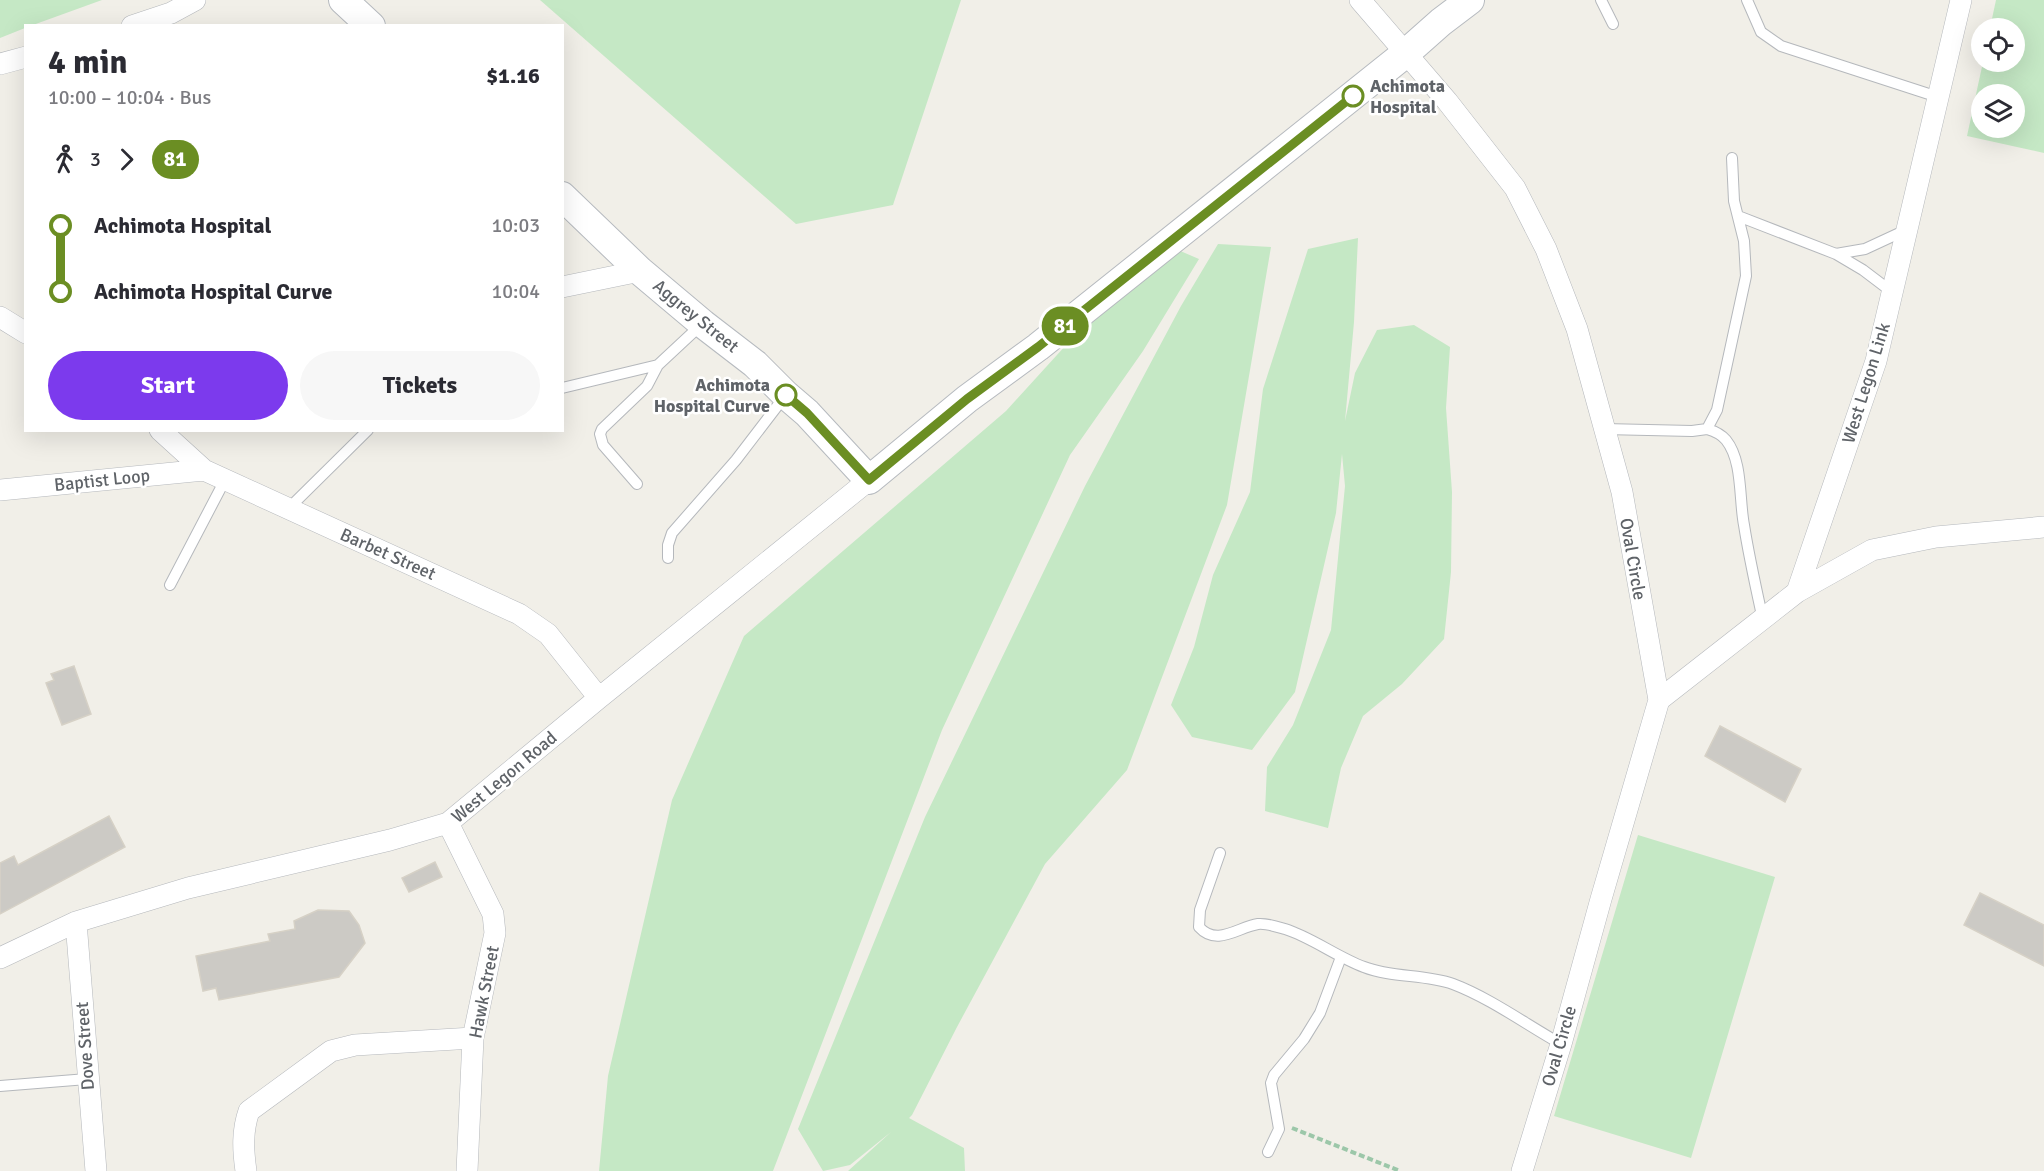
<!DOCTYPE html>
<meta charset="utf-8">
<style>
:root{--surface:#fff;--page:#f7f7f7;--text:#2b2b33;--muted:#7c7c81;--accent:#7c3aed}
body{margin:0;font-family:Signika,sans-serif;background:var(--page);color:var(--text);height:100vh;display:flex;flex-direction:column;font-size:22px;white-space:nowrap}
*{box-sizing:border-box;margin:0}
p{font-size:20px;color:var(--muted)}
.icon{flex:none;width:33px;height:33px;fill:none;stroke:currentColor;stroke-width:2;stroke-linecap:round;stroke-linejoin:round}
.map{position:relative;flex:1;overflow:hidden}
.sheet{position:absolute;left:24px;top:24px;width:540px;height:408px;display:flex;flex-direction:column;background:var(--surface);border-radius:0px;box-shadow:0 6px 24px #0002}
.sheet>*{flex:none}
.badge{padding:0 12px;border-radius:20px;font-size:21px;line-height:39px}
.controls{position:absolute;left:1971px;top:18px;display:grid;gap:12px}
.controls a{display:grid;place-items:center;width:54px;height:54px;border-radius:50%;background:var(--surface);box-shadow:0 6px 24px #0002;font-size:30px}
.map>.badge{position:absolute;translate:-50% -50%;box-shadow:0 0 0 3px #fff}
.legs{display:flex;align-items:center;gap:9px;height:66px;padding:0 24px;font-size:20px}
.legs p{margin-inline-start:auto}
.headline{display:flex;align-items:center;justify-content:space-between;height:102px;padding:0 24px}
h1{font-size:33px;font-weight:700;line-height:45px}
.primary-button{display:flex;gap:12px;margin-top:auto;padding:12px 24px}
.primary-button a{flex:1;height:69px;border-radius:36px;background:var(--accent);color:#fff;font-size:24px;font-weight:700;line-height:69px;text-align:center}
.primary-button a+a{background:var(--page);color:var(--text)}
ul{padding:0 24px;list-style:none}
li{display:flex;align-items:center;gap:21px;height:66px;font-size:22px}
li i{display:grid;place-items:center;width:9px;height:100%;margin:0 8px;background:currentColor}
li i::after{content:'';width:15px;height:15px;margin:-8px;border:4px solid;border-radius:50%;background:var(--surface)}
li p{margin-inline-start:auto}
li:first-child i{background:linear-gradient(#0000 50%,currentColor 0)}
li:last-child i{background:linear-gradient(currentColor 50%,#0000 0)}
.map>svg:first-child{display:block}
</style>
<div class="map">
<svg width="2044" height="1171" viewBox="0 0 2044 1171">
<rect width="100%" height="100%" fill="#f1efe8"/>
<path fill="#c5e8c5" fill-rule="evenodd" d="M0,0H102L33,25L26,26L25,28L0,38Z
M540,0H961L893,205L796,224Z
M1996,0H2044V153L1967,136L1983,62H2014V28H1990ZM1982,94H2014V128H1982Z
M1358,238L1354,322L1345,421L1355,373L1377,330L1414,325L1450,347L1446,408L1452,492L1451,572L1444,639L1402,684L1363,716L1341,768L1328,828L1265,811L1267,767L1293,725L1331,630L1345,486L1342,454L1336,513L1295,692L1252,750L1192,737L1171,705L1194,647L1213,575L1250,492L1263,389L1308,249Z
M1218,244L1271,247L1227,505L1127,770L1045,864L957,1027L912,1115L909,1118L964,1148L965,1171H848L891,1132L850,1165L823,1171L798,1129L925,817L1085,486L1181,306Z
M1171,247L1199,259L1143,351L1070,455L942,730L773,1171H599L608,1076L672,800L744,636L1006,411L1087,322Z
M1638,835L1775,877L1691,1158L1554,1116Z"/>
<path fill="#cccac5" stroke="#d6d1c6" stroke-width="1.5" d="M74,666L91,714L62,725L46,683L54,680L51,674Z
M1720,726L1801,769L1785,802L1705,756Z
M109,816L125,847L0,914V863L14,856L18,865Z
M435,862L442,877L409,892L402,878Z
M1980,893L2044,925V966L1964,925Z
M318,910L349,911L359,925L365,943L339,977L219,1000L216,988L203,991L196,956L270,941L268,934L295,929L294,921Z"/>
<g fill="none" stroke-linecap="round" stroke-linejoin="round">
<g stroke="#b5b8bc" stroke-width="12">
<path id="lane" d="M1601,0L1613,24
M1747,0L1761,32L1781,46L1938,97
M1738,216L1836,254L1863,270L1892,292
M1836,254L1865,249L1906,230
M562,388L658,365L702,324
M1604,429L1692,431L1707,429L1717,410L1746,276L1744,241L1734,201L1732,158
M1707,429C1714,431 1721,434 1726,440C1743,461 1739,500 1744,525C1749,557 1756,588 1763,620
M637,484L603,445L600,434L602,429L647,386L658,365
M288,509L368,430
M668,558V545L672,533L736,460L785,396
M170,585L226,478
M1220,853L1200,910L1199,927C1217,947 1238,927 1258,924C1266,923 1278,927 1285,929C1311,937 1337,957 1364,967C1392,978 1425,974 1453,984C1490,998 1527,1025 1561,1044
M0,1086L87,1079
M1268,1152L1279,1129L1271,1083L1274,1075L1304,1039L1320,1013L1341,957"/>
</g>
<g stroke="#b5b8bc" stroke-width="22">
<path id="street" d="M1360,0L1447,101L1515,188L1546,249L1577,329L1622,492L1659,700L1601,899L1561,1044L1522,1171
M132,26L171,13L195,0
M0,64L26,57
M562,287L640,271
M0,317L26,333
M160,430L204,470L519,614L548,634L599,698
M0,490L204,470
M1797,592L1872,550L1936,537L2044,527
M1659,700L1797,592L1876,361L1961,0
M448,823L493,914L495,933L473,1038L467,1171
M76,922L96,1171
M0,958L76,922L188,888L390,840L448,823L599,698L869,480
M246,1171C243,1150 242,1131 249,1111L331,1051L355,1045L473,1038"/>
</g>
<g stroke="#b6babf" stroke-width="30">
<path id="secondary" d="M343,0L371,26
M562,196L640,271L703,324L755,364L786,395L807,413L869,480L967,399L1038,347L1406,53L1441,22L1470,0"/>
</g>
<path stroke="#9cc7a9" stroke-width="4" stroke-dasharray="6 3" stroke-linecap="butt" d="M1292,1128L1400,1171"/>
<use href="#lane" stroke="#fff" stroke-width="10"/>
<use href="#street" stroke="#fff" stroke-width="21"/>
<use href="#secondary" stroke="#fff" stroke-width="28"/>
</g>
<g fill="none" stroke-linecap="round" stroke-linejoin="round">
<g stroke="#fff" stroke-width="14">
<path id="line-1" d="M786,395L807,413L869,480L967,399L1038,347L1353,96"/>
</g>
<use href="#line-1" stroke="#6b8e23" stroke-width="9"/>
</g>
<g fill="#fff" stroke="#6b8e23" stroke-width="3">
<circle cx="1353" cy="96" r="10"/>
<circle cx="786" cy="395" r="10"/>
</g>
<g text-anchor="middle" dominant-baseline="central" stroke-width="5" stroke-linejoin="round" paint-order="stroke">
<g font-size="18" font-weight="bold" fill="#5f6368" stroke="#fff" text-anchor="start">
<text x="1370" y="86">Achimota<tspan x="1370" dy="21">Hospital</tspan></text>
<text x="770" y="385" text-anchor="end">Achimota<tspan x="770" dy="21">Hospital Curve</tspan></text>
</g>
<g font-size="18" fill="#5f6368" stroke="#fff">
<text transform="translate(696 316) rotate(39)">Aggrey Street</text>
<text transform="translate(1866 383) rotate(-73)">West Legon Link</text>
<text transform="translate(102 480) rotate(-6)">Baptist Loop</text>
<text transform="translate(388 554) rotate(24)">Barbet Street</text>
<text transform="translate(1633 559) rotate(80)">Oval Circle</text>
<text transform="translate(504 777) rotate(-40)">West Legon Road</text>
<text transform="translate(484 992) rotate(-79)">Hawk Street</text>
<text transform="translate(85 1046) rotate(-94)">Dove Street</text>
<text transform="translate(1559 1046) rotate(-74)">Oval Circle</text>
</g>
</g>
</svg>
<div class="controls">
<a><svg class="icon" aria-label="locate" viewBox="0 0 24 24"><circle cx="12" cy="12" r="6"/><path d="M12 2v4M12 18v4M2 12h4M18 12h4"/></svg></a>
<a><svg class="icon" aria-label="layers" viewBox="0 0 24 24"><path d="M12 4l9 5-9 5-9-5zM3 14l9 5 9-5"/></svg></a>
</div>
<b class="badge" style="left:1065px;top:326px;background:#6b8e23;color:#fff">81</b>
<section class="sheet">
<div class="headline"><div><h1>4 min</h1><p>10:00 – 10:04 · Bus</p></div><b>$1.16</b></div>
<div class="legs"><svg class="icon" aria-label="walk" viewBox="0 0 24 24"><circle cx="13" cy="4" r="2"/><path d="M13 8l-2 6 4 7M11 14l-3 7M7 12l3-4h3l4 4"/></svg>3<svg class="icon" aria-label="forward" viewBox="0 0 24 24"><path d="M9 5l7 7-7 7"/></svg><b class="badge" style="background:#6b8e23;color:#fff">81</b></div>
<ul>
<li><i style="color:#6b8e23"></i><b>Achimota Hospital</b><p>10:03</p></li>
<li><i style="color:#6b8e23"></i><b>Achimota Hospital Curve</b><p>10:04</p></li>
</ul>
<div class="primary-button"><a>Start</a><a>Tickets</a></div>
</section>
</div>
